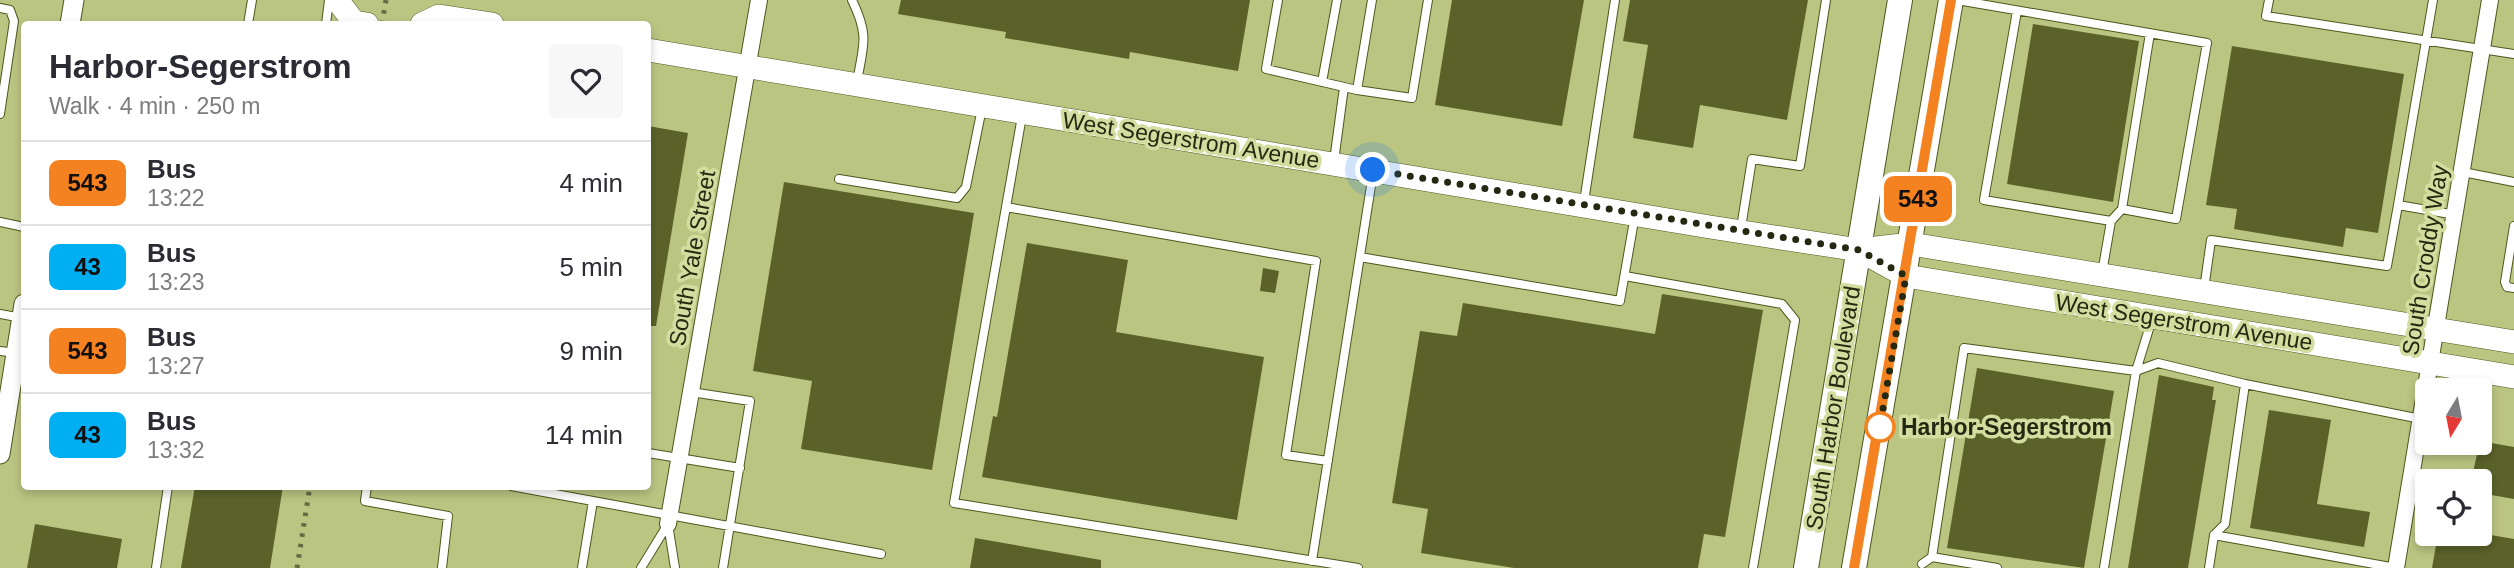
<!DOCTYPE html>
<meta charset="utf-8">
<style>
:root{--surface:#fff;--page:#f7f7f7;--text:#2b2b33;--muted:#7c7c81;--line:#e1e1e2}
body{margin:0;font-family:Arial,sans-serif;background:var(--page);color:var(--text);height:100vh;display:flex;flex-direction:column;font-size:26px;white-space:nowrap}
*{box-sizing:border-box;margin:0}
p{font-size:23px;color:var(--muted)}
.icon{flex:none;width:38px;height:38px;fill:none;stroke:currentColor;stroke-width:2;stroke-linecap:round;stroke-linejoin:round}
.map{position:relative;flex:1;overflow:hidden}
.details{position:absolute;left:21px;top:21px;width:630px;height:469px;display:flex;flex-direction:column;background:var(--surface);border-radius:7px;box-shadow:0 4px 10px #0003}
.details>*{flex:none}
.badge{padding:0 14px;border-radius:10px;font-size:24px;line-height:46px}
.needle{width:46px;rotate:190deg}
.fabs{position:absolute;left:2415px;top:378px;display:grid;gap:14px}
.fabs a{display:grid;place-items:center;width:77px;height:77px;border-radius:7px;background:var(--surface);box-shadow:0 4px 10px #0003;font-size:35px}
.you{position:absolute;width:35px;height:35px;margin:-18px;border:5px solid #fff;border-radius:50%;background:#1a73e8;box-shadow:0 0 0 10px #1a73e833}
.map>.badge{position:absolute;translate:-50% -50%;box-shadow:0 0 0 4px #fff}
.round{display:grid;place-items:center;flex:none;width:74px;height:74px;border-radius:7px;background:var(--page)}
.head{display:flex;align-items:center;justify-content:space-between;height:119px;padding:0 28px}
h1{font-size:33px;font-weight:600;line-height:52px}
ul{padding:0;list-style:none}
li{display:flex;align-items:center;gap:21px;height:84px;padding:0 28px;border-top:2px solid var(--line)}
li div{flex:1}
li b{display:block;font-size:26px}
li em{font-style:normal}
li .badge{min-width:77px;font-weight:700;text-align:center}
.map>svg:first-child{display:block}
</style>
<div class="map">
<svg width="2514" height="568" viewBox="0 0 2514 568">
<rect width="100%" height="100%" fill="#c6d093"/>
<path fill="#bbc582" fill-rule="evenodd" d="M0,0H2514V568H0ZM24,24H648V486H24ZM2427,390H2480V443H2427ZM2427,481H2480V534H2427Z"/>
<path fill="#5b6229" d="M901,0H1250L1238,71L1130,52L1129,59L1005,38L1006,32L898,14Z
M1452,0H1584L1562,126L1435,105Z
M1630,0H1808L1787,120L1700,105L1693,148L1633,138L1648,45L1623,41Z
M2033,24L2139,41L2113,202L2007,184Z
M2232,46L2404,74L2378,233L2346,228L2343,247L2234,229L2237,209L2206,205Z
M648,126L688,133L656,326H648Z
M784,182L974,213L932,470L801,449L812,381L753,371Z
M1027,243L1128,260L1116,332L1264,357L1237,520L982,477L993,416L997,417Z
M1263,268L1279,271L1275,293L1260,291Z
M1662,294L1763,310L1725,537L1704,534L1698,568H1514L1421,553L1428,509L1392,503L1420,331L1457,336L1463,303L1655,334Z
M1977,368L2114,391L2084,568L1947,548Z
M2159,375L2214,387L2212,400H2216L2188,568H2128Z
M2269,410L2331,420L2317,504L2370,512L2364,547L2250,528Z
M2480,441L2514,447V499L2480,493V481H2471Z
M195,486H283L270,568H181Z
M35,524L122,539L117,568H27Z
M2438,534H2485L2514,539V568H2432Z
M975,538L1101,560V568H970Z"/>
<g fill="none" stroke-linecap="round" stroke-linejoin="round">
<g stroke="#4f561c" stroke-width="10">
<path id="service" d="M852,0C869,35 864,44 857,81
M1278,0L1266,69L1357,90L1412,98L1428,0
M1957,0L2207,43L2176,219L2122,209L2111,221L2102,273
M2269,0L2266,16L2514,54
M0,8L10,10L14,21L0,114
M2017,11L1984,200L2111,221
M248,24L252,0
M326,24L329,0
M1322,82L1337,0
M1357,90L1372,0
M1022,116L954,503L1358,568
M1334,161L1344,87
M2463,172L2514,182
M839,179L957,198L966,187L982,108
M1584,202L1615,0
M2398,205L2433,0
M1006,207L1316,261L1286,455L1328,461
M2122,209L2150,33
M0,222L24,227
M2514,226L2505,282L2507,287L2514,288
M1741,228L1752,159L1800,166L1826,0
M1360,257L1620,301L1635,215
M1625,276L1782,304L1795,320L1753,568
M2204,289L2211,240L2387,266L2398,205L2456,215
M0,314L22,318
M0,351L17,353
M2245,384L2421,419
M691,392L750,401L723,568
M648,453L740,468
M367,486L365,501L448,516L442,568
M511,486L593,501L582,568
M593,501L881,554
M668,524L675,568
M2214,535L2396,568
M1932,557L1997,568
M1312,561L1373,173
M1922,564L1932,557L1964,348L2136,371L2152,319
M156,568L168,486
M641,568L668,524
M2104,568L2136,371L2158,363L2245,384L2225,524L2214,535L2209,568"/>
</g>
<g stroke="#4f561c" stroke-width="18">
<path id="minor" d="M668,524L759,0
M2396,568L2490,0"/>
</g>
<g stroke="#4f561c" stroke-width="21">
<path id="tertiary" d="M70,24L74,0
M0,454L24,304"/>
</g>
<g stroke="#4f561c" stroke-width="24">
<path id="secondary" d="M337,0L354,22L367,24
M422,24L439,16L492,24
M648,50L1710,227L1859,250L1911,244L2514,342
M1859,250L1906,276L2514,377"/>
</g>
<g stroke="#4f561c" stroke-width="26">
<path id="primary" d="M1806,568L1900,0
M1854,568L1951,0"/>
</g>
<use href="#service" stroke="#fff" stroke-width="8"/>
<use href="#minor" stroke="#fff" stroke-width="16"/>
<use href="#tertiary" stroke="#fff" stroke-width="19"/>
<use href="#secondary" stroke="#fff" stroke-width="23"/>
<use href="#primary" stroke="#fff" stroke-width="24"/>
<path stroke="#666b45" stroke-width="5" stroke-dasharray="3.5 7" stroke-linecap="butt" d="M382,24L386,0
M297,568L310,486"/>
</g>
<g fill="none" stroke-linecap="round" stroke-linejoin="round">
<g stroke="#fff" stroke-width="16">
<path id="line" d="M1854,568L1951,0"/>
</g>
<use href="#line" stroke="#f48221" stroke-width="10"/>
<path stroke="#262911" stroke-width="7" stroke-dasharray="0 12.6" d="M1373,170L1859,250L1906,276L1879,432L1880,427"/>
</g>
<circle fill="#fff" stroke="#f48221" stroke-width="3.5" cx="1880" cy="427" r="14"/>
<g text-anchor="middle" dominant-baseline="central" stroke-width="7" stroke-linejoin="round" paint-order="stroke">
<g font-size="23" fill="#262911" stroke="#d3dda0">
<text transform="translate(1191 140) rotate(9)">West Segerstrom Avenue</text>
<text transform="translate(692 258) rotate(-80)">South Yale Street</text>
<text transform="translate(2425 260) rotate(-81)">South Croddy Way</text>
<text transform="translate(2184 322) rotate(9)">West Segerstrom Avenue</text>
<text transform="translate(1833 408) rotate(-81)">South Harbor Boulevard</text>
</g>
<g font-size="23" font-weight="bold" fill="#262911" stroke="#d3dda0" text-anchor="start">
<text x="1901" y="427">Harbor-Segerstrom</text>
</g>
</g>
</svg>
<div class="fabs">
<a><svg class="needle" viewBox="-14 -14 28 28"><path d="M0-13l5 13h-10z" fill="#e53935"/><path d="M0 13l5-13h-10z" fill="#7c7c81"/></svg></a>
<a><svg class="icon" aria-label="locate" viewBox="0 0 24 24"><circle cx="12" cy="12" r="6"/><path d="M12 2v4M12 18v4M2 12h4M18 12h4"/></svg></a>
</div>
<div class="you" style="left:1373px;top:170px"></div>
<b class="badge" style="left:1918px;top:199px;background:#f48221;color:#111">543</b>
<section class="details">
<div class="head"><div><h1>Harbor-Segerstrom</h1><p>Walk · 4 min · 250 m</p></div><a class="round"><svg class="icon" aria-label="heart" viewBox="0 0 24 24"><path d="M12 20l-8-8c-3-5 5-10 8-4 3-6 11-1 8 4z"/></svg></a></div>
<ul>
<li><span class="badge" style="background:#f48221;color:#111">543</span><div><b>Bus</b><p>13:22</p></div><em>4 min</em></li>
<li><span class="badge" style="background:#00aff2;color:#111">43</span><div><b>Bus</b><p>13:23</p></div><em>5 min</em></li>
<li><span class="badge" style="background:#f48221;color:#111">543</span><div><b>Bus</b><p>13:27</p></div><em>9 min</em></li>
<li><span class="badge" style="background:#00aff2;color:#111">43</span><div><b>Bus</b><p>13:32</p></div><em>14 min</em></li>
</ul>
</section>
</div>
